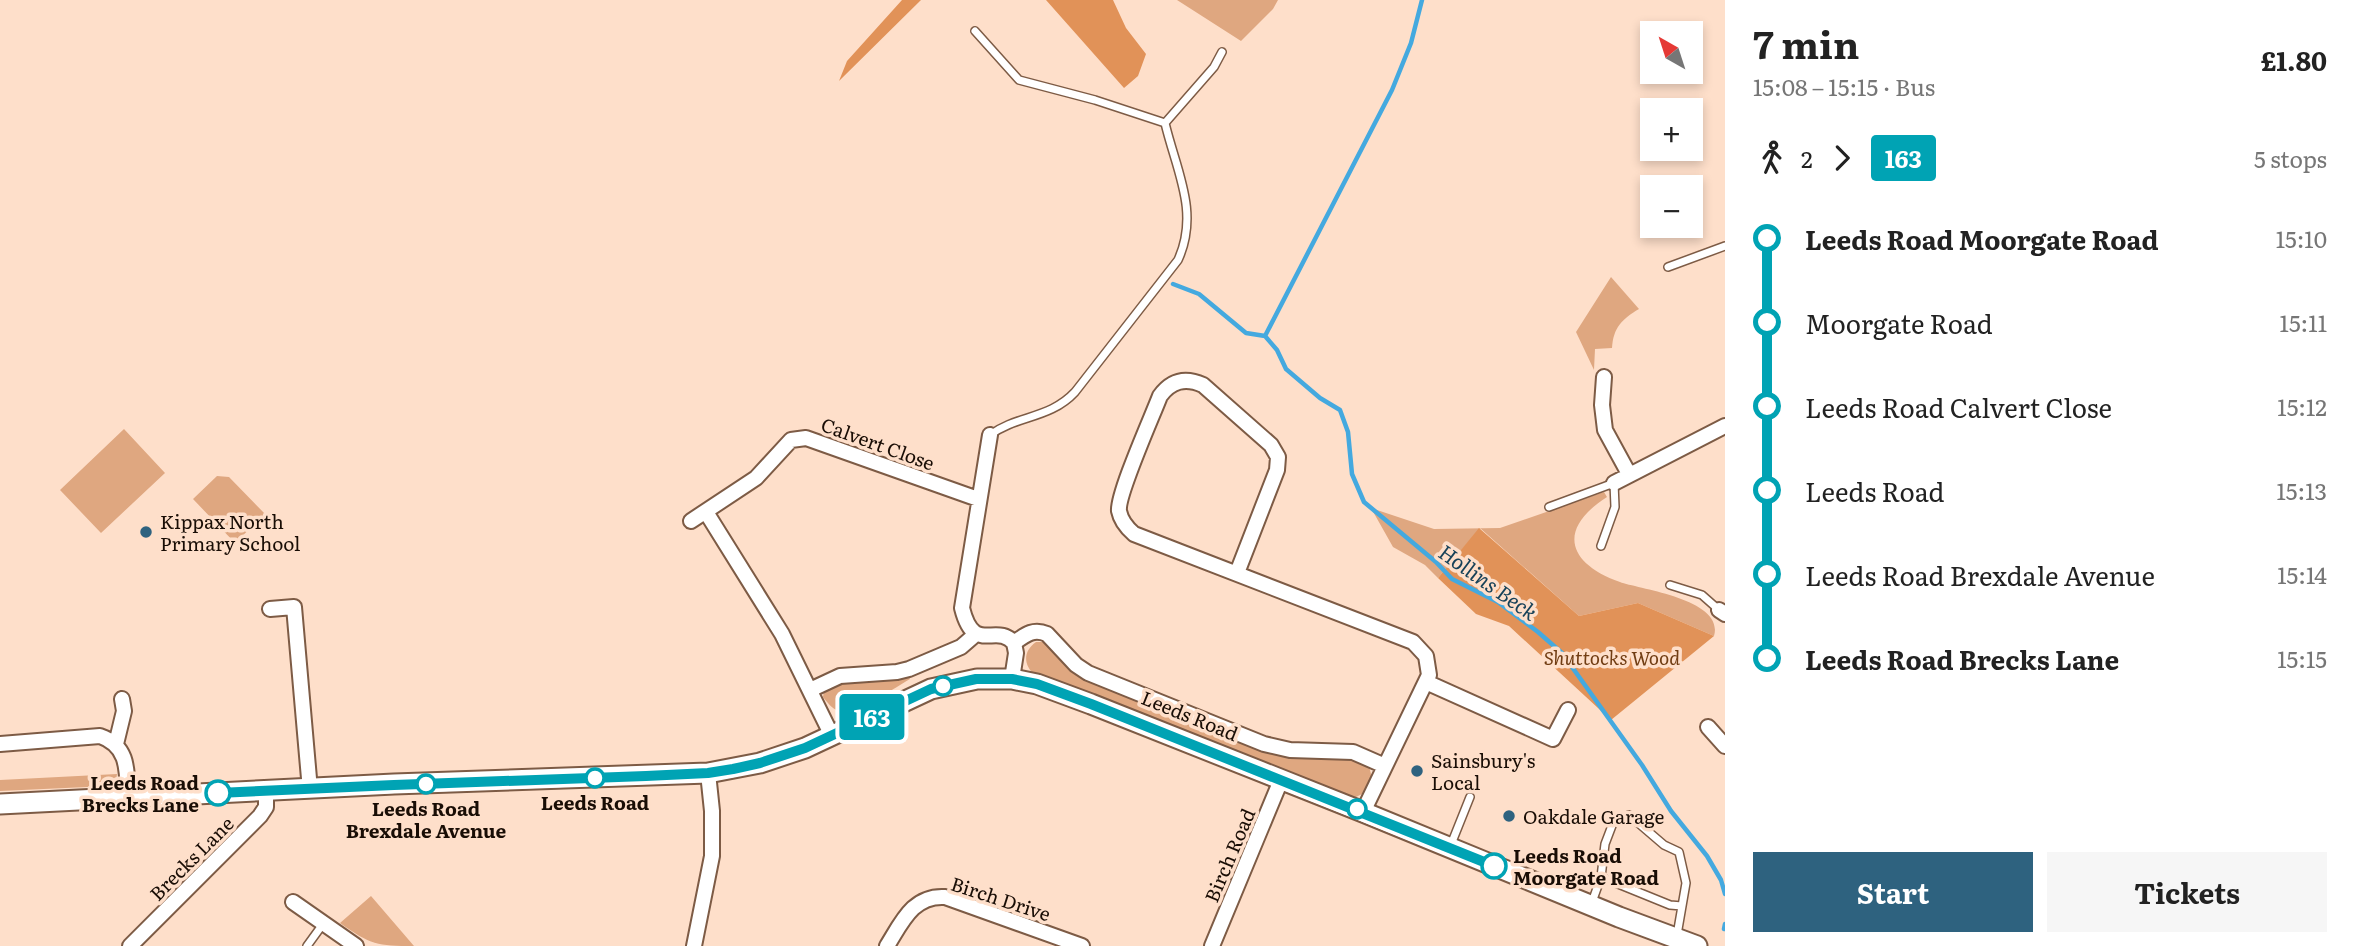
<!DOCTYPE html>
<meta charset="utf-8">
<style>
:root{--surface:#fff;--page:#f6f6f6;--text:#222;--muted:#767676;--accent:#2e627f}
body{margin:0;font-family:Literata,serif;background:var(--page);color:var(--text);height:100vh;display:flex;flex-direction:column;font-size:26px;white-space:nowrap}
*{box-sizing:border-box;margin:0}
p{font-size:23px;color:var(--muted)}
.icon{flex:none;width:38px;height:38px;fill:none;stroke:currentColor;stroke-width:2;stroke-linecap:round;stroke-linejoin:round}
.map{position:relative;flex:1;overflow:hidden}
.details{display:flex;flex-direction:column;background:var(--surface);width:630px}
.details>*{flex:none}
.badge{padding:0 14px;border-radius:5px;font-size:24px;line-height:46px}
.needle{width:46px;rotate:321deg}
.fabs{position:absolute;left:1640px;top:21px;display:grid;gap:14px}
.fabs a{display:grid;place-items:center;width:63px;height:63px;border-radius:0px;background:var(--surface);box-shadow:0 4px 10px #0003;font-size:35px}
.map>.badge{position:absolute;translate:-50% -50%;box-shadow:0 0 0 4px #fff}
.legs{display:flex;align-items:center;gap:10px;height:77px;padding:0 28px;font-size:23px}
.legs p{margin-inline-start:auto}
.summary{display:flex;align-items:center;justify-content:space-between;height:119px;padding:0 28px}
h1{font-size:38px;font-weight:700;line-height:52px}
.button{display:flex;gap:14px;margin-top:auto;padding:14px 28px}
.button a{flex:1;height:80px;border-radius:0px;background:var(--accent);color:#fff;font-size:28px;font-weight:700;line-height:80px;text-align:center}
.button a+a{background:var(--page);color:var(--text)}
ul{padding:0 28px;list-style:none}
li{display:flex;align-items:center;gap:24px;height:84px;font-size:26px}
li i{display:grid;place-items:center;width:10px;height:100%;margin:0 9px;background:currentColor}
li i::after{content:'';width:18px;height:18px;margin:-9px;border:5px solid;border-radius:50%;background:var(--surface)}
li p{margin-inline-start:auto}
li:first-child i{background:linear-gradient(#0000 50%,currentColor 0)}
li:last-child i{background:linear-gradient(currentColor 50%,#0000 0)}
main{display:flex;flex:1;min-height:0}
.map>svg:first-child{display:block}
</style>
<main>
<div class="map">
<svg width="1725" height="946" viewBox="0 0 1725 946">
<rect width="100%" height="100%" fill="#fedfca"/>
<path fill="#dfa780" d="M1177,0H1278L1273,9L1241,41Z
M1611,277L1639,309C1622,319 1613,328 1612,348L1595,349L1594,370L1576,332Z
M124,429L165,473L101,533L60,490Z
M217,476L229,477L265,514L235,543L193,499Z
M1604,492L1607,497C1557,529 1567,563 1620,582C1638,589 1725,599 1714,636L1638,603L1579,616L1480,528L1438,578L1425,565L1393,547L1371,508L1434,529L1500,528Z
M1036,642H1045L1091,680L1259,750C1294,759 1336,749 1369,766L1372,778L1362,794L1354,798L1035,675C1023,665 1023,651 1036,642Z
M908,675L910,679C896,687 854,716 839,711C832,709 827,702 823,697L824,690L837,683Z
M117,774L116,781L109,786L0,791V780Z
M371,896L414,946C377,946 371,945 340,923Z"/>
<path fill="#e19258" d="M902,0H921L839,81L847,61Z
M1046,0H1113L1126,28L1146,54L1138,76L1124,88Z
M1479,528L1579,616L1638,603L1714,636L1611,720L1509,626L1476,614L1438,578Z"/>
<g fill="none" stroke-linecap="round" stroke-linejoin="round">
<path stroke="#44a9df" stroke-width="4.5" d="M1173,284L1199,294L1246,333L1265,336
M1265,336L1277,350L1286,369L1320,398L1340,410L1348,432L1352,474L1364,502L1436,562L1452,579L1498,602L1538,632L1562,653L1642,765L1671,811L1707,856L1721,880L1725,894
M1265,336L1392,90L1411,43L1422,0
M1724,929L1725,924"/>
<g stroke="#7d5b45" stroke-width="10">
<path id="lane" d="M975,31L1019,80L1095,100L1165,123C1176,170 1200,212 1178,260L1075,392C1050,419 1017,415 990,435
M1165,123L1214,67L1222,52
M1668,267L1725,246
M1549,507L1614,483L1615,507L1601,546
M1670,585L1702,595L1719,610
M1450,847L1470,797
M1601,877L1670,905L1682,906
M1591,905L1601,877L1605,844L1613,823L1629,815L1664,845L1679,852L1686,883L1677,935
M307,946L323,924"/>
</g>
<g stroke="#7d5b45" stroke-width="18">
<path id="street" d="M1604,377L1602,405L1605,430L1629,474
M990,435L962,608C974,656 996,622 1014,643L1016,653L1012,679
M1614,483L1725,426
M706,512L782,634L832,736
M691,521L756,478L791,440L806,438L978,499
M1237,573L1277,470L1278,457L1271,445L1203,385C1185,377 1171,381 1160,396C1152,417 1117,495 1119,511C1121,521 1127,528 1134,534L1413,642L1426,656L1429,675L1363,812
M270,609L294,607L310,790
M1719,610L1725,614
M1014,643C1025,635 1033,628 1047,634L1076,665L1088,673L1264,744L1290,750L1353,752L1385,766
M1426,682L1553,739L1568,710
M810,690L840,676L897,672L909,669L961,647L976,634
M1708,727L1725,746
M0,744L100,736C129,746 127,771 128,797
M116,744L124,711L122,699
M293,902L356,946
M130,946L260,816L266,807V792
M694,946L712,856V811L708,773
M887,946C902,922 913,895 945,897L1082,946
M1212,946L1281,780"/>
</g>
<g stroke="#7d5b45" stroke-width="23">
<path id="secondary" d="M0,804L394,784L708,773L760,763L805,748L931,689L977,679H1012L1037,684L1091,704L1363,812L1619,917L1697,946"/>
</g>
<use href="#lane" stroke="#fff" stroke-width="7"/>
<use href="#street" stroke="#fff" stroke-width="14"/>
<use href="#secondary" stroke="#fff" stroke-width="19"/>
</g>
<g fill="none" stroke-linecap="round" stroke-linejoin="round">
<g stroke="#fff" stroke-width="16">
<path id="line-1" d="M218,793L394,785L646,776L708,773L733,769L760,763L805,748L931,689L976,679H1012L1037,684L1091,704L1494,866"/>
</g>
<use href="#line-1" stroke="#00a3b4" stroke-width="10"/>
</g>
<g fill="#2e627f" stroke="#fedfca" stroke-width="2.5">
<circle cx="146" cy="532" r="7"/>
<circle cx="1417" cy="771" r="7"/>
<circle cx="1509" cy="816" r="7"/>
</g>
<g fill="#fff" stroke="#00a3b4" stroke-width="3.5">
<circle cx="943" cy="686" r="9"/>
<circle cx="595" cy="778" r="9"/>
<circle cx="426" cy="784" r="9"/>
<circle cx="218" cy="793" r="12"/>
<circle cx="1357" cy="809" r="9"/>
<circle cx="1494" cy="866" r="12"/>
</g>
<g text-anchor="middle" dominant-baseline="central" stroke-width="7" stroke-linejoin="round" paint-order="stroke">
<g font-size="19" fill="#190d05" stroke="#fedfca">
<text transform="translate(878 443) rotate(20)">Calvert Close</text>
<text transform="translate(1190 715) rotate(22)">Leeds Road</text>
<text transform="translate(1229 855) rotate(-67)">Birch Road</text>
<text transform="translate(191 858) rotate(-45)">Brecks Lane</text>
<text transform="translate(1001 898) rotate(18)">Birch Drive</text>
</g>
<g font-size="19" fill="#190d05" stroke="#fedfca" text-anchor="start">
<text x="160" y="521">Kippax North<tspan x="160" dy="22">Primary School</tspan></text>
<text x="1431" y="760">Sainsbury's<tspan x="1431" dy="22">Local</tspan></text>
<text x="1523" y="816">Oakdale Garage</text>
</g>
<g font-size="19" font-style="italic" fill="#713d13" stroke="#fedfca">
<text x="1612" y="657">Shuttocks Wood</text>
</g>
<g font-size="19" font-weight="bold" fill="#190d05" stroke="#fedfca">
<text x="199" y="782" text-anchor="end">Leeds Road<tspan x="199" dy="22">Brecks Lane</tspan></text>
<text x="595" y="802">Leeds Road</text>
<text x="426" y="808">Leeds Road<tspan x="426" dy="22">Brexdale Avenue</tspan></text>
<text x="1513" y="855" text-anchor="start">Leeds Road<tspan x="1513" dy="22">Moorgate Road</tspan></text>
</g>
<g font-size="21" font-style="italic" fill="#184259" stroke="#fedfca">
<text transform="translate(1489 581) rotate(35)">Hollins Beck</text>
</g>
</g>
</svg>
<div class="fabs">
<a><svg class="needle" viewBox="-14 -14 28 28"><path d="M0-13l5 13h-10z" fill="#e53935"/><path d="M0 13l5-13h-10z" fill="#767676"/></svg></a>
<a>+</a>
<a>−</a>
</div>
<b class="badge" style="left:872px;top:717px;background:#00a3b4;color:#fff">163</b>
</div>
<section class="details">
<div class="summary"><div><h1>7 min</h1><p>15:08 – 15:15 · Bus</p></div><b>£1.80</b></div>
<div class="legs"><svg class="icon" aria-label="walk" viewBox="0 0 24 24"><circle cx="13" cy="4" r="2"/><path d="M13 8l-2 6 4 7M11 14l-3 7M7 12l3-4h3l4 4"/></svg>2<svg class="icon" aria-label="forward" viewBox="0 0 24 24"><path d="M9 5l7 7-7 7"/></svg><b class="badge" style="background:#00a3b4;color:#fff">163</b><p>5 stops</p></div>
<ul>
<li><i style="color:#00a3b4"></i><b>Leeds Road Moorgate Road</b><p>15:10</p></li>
<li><i style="color:#00a3b4"></i><span>Moorgate Road</span><p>15:11</p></li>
<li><i style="color:#00a3b4"></i><span>Leeds Road Calvert Close</span><p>15:12</p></li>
<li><i style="color:#00a3b4"></i><span>Leeds Road</span><p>15:13</p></li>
<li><i style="color:#00a3b4"></i><span>Leeds Road Brexdale Avenue</span><p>15:14</p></li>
<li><i style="color:#00a3b4"></i><b>Leeds Road Brecks Lane</b><p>15:15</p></li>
</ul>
<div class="button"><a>Start</a><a>Tickets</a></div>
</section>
</main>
